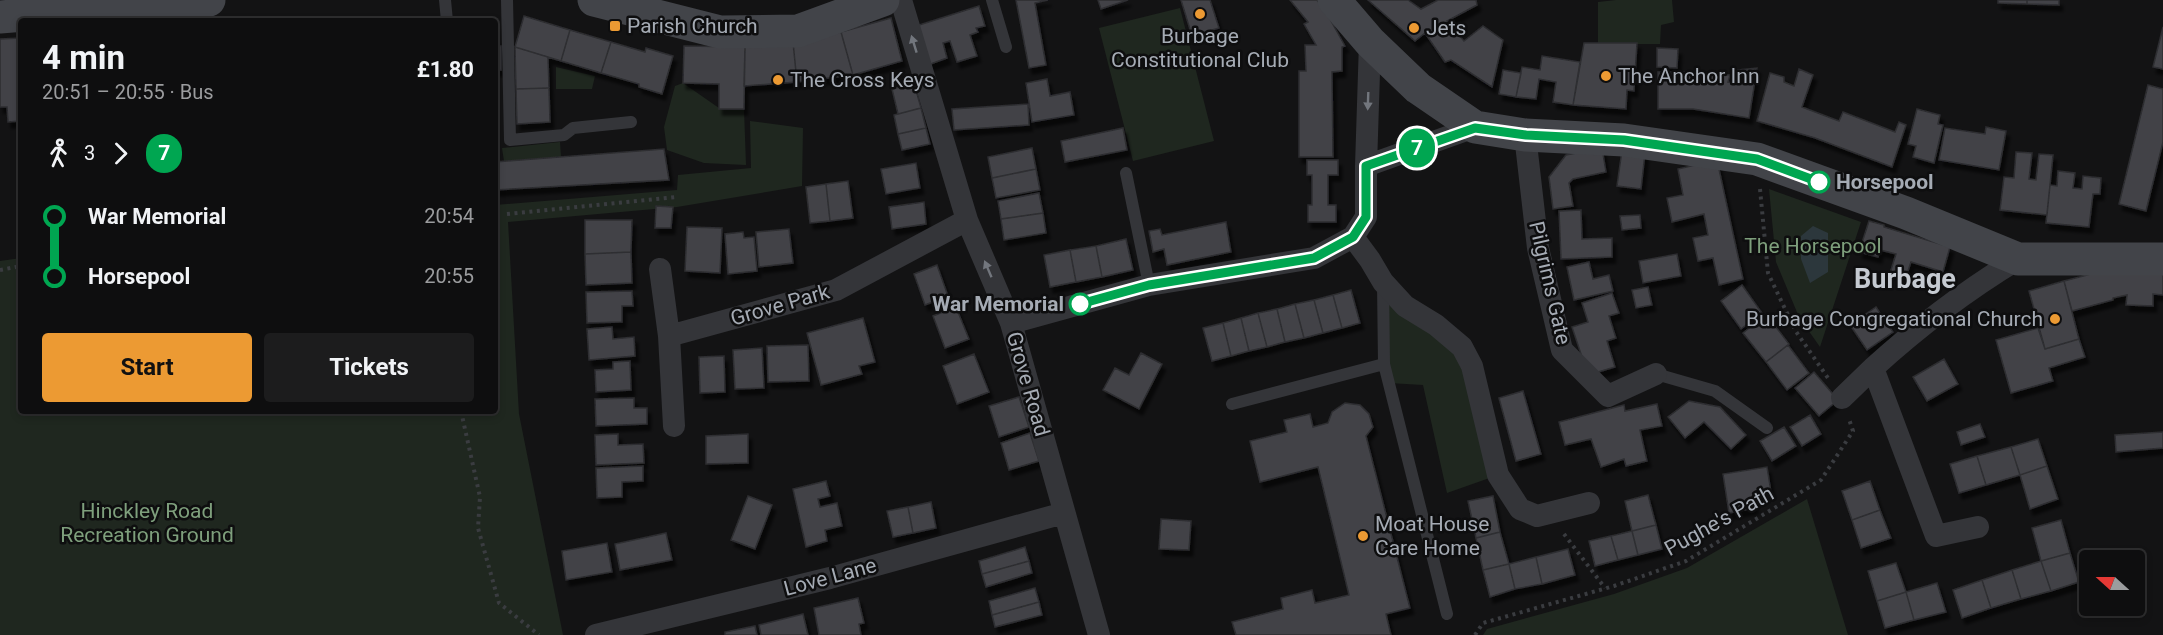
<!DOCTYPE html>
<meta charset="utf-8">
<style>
:root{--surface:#0e0e0f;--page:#1c1c1d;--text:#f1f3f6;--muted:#9b9c9e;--line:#2e2e2f;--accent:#ec9a33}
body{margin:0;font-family:Roboto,sans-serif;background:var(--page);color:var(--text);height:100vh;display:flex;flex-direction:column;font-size:22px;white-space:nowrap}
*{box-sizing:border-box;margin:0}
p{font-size:20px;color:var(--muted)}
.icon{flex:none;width:33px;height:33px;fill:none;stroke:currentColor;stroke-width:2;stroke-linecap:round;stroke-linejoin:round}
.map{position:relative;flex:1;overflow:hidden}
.details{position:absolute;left:18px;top:18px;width:480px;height:396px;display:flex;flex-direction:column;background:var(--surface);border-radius:6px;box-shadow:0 3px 9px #0003,0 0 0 2px var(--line)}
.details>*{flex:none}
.badge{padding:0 12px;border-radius:20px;font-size:21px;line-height:39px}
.needle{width:39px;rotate:291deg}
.tools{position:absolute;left:2079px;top:550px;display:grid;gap:12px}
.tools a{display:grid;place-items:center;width:66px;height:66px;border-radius:6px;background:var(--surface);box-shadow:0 3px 9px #0003,0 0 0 2px var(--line);font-size:30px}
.map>.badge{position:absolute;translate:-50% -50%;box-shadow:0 0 0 3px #fff}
.legs{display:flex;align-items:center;gap:9px;height:66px;padding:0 24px;font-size:20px}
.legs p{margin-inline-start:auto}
.headline{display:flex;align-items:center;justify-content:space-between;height:102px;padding:0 24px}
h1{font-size:33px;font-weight:700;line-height:45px}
.primary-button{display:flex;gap:12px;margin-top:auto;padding:12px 24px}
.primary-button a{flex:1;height:69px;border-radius:6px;background:var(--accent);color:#111;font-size:24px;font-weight:700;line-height:69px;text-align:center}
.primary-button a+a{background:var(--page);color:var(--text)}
ul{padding:0 24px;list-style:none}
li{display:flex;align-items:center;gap:21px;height:60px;font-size:22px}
li i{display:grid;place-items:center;width:9px;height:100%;margin:0 8px;background:currentColor}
li i::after{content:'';width:15px;height:15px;margin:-8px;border:4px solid;border-radius:50%;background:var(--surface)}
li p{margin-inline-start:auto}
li:first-child i{background:linear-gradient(#0000 50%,currentColor 0)}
li:last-child i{background:linear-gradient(currentColor 50%,#0000 0)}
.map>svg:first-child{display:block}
</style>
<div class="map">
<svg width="2163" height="635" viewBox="0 0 2163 635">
<defs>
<filter id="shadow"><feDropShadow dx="3.5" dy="6" stdDeviation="1.5" flood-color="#0009"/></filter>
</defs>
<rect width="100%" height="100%" fill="#131314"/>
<path fill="#1f271f" d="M1616,0H1672L1674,22L1661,25L1660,44H1598V2Z
M1180,8L1214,141L1133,161L1099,28Z
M556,67L595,76L592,89H556Z
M683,83L719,108L744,109L746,165L704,163L667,150L664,127L675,86Z
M750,121L803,128L802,186L677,207L508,222L519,414L563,635H0V261L21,258V411H495V205L677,190L678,175L751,168Z
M560,142L561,157L504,161L502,148Z
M1769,189L1861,222L1820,347L1799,317L1776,262Z
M1383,293L1462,347L1498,475L1447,493L1423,385L1389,383Z
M1807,499L1848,635H1483L1487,629L1614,594L1687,568Z"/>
<path fill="#2c373c" d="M1813,226L1828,233V272L1810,283L1801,259V236Z"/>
<path fill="#424347" stroke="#2d2d30" stroke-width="1.5" filter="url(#shadow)" d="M1016,0H1048L1035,3L1046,65L1029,68Z
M1098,0H1128L1101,9Z
M1181,0H1210L1219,28L1192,36Z
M1290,0H1317L1326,12L1345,46L1342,47V71L1332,72L1333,157H1299V71H1306L1305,45H1316L1304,24L1308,22Z
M1368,0H1408L1421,9L1438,0H1476L1477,5L1447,21L1464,41L1483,26L1503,40L1492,87L1451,60L1445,62L1425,33L1415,41Z
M1998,0H2027V4L1998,3Z
M2027,0H2059V5L2027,4Z
M979,6L985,26L976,28L978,32L970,35L977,56L957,62L950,41L943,43L947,58L928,65L916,26Z
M524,16L570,30L561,61L515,47Z
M891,18L902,61L853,75L841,32Z
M2163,27V69L2153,67Z
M570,30L611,42L601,73L561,61Z
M841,32L853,75L797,82L793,42Z
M21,38V121L8,122L7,107H0V39Z
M611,42L645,52L646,48L673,56L662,94L639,87V84L601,73Z
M793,42L797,82L744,86L745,47Z
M1584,43H1637L1634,91L1627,90L1626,109L1573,105Z
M495,46H501V70H495Z
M684,46L745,47L744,109H719V84L683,83Z
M515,47L548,57L549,88L516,89Z
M1657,48L1678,49L1677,68L1657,67Z
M1542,56L1580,62L1573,105L1553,102L1556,82L1539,79L1536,99L1516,97L1522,67L1540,70Z
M1757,68L1749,118L1693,109H1658V72H1693L1730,75L1728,82L1737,83L1738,70Z
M1799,69L1813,75L1802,107L1839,121L1843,112L1895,132L1899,122L1906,125L1892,167L1815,138L1757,121L1770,73L1784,77V82L1794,86Z
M1503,70L1521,73L1516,97L1499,94Z
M1047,79L1050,96L1070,92L1074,115L1032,122L1026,83Z
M914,83L921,108L898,114L892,89Z
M2148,85L2163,89V142L2146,211L2119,204Z
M549,88L550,122L517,124L516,89Z
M1028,104L1029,125L954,130L952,109Z
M921,108L926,128L898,134L894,115Z
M1917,109L1940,115L1938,124L1943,125L1934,163L1913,157L1916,146L1908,144Z
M1986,127L2006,131L1999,170L1939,160L1945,128L1985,134Z
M926,128L930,144L902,150L898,134Z
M1123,128L1127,150L1065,162L1061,141Z
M1032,148L1036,169L992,178L988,157Z
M1602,148L1606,172L1573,179L1569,183L1573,206L1553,209L1549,177L1566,155Z
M664,149L669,180L495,190V162Z
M1622,150L1645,153L1641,189L1617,186Z
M2016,152L2032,153L2029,179L2036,180L2039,154L2053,155L2047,215L2000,210L2004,177L2014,178Z
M1307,160H1338V175H1328V205H1336V222H1308V205H1312V175H1307Z
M1717,160L1743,279L1719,285L1713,258L1698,261L1693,238L1708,235L1704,214L1672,222L1667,198L1683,195L1678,169Z
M916,163L920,188L886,194L881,169Z
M1036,169L1040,190L996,198L992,178Z
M2058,171L2075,173L2073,188L2082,189L2083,176L2101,178L2100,194H2093L2089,227L2046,223L2050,185L2057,186Z
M848,181L853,218L830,221L826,184Z
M826,184L830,221L810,223L806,187Z
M1039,193L1043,213L1001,219L998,201Z
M924,202L926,224L892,229L889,207Z
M656,206L673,207L671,228H655Z
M1581,210L1582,239L1612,238V257L1561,259L1559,211Z
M1043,213L1046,233L1004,240L1001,219Z
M1640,215L1641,228L1622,230L1620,216Z
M585,220H632L631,252L585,254Z
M1869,221L1884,225V227L1950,247L1943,272L1911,262L1906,277L1890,273L1896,254L1880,250L1878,257L1859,252Z
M1226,222L1231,252L1167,265L1164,249L1153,252L1149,231L1160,229L1162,235Z
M687,227L722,228L720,273L685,271Z
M789,229L793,263L759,267L756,232Z
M743,232L744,238L754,237L757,271L728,274L725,234Z
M1126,239L1133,270L1102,277L1096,246Z
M1096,246L1102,277L1076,282L1070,250Z
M1070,250L1076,282L1050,287L1044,255Z
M631,252L632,283L586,285L585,254Z
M1677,254L1681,276L1643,283L1639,261Z
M1589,262L1593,279L1609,275L1613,291L1574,300L1567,267Z
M937,265L948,296L925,305L914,274Z
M2163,268V295L2153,294V306L2126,305L2127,295L2113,298V300L2072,311L2064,281L2106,270Z
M2064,281L2079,339L2045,349L2029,291Z
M1742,285L1762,313L1741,329L1721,301Z
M1648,287L1652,305L1636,308L1632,290Z
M1351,290L1360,323L1342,328L1333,295Z
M632,291L633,306H622V322L587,323L586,292Z
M1612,293L1619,313L1609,316L1616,338L1607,341L1615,367L1588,375L1572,327L1588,322L1582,303Z
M1333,295L1342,328L1323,333L1314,300Z
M1314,300L1323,333L1304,338L1295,304Z
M1295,304L1304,338L1285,342L1277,309Z
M956,307L969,339L945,348L933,316Z
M1876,307L1893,332L1867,350L1850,325Z
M1277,309L1285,342L1267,347L1258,313Z
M1258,313L1267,347L1249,351L1241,318Z
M1766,314L1789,344L1766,362L1743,333Z
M863,318L875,362L859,366L862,374L821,385L807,333Z
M1241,318L1249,351L1231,356L1223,323Z
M1223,323L1231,356L1212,361L1203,328Z
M612,327L613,339L634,337L635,356L589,360L587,329Z
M2038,328L2045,349L2079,339L2085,357L2049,368L2053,381L2011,393L1996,340Z
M808,345L809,381L768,382L767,346Z
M1788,345L1809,373L1787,390L1766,362Z
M762,348L764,388L735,389L733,350Z
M1141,353L1162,364L1139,409L1103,390L1115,368L1129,375Z
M974,354L989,392L957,404L943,366Z
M724,356L725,392L700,393L699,357Z
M1944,359L1958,384L1927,401L1913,377Z
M630,361L631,390L596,392L595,370L613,369V362Z
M1814,372L1838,400L1819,416L1795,388Z
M1523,391L1541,454L1516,461L1499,398Z
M1019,397L1029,427L999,437L989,406Z
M634,398V408H647V424L596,426L595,399Z
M1689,401L1720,407L1746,435L1731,449L1704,422L1685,438L1668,417Z
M1345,403L1360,405L1369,414L1373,427L1366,436L1410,608L1386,614L1391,635H1236L1232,622L1283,609L1281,598L1312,590L1315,603L1349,595L1318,467L1260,482L1250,441L1287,432L1284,420L1310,414L1313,427L1328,423L1332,412Z
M1657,404L1662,426L1640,430L1647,461L1626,466L1624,459L1601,467L1591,439L1565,445L1559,422L1624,405L1625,411Z
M1810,415L1821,434L1802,446L1790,427Z
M1980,424L1985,437L1961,445L1957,432Z
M1784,427L1796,446L1772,461L1760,441Z
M2163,432V448L2116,452L2115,435Z
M1030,433L1039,461L1009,470L1001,443Z
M618,434V445L643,444L644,463L596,465L595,435Z
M748,434V463L706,464V436Z
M2038,439L2047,466L2020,475L2011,447Z
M2011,447L2020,475L1986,485L1977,456Z
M1977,456L1986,485L1959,493L1950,464Z
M643,466V481L622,482V497L597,498L596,468Z
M2047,466L2058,499L2030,509L2020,475Z
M1767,467L1771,492L1753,495L1755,508L1729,513L1723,474Z
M826,481L830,496L818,499L820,507L837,503L842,526L825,530L827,541L806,547L793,489Z
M1870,481L1880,510L1852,520L1842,491Z
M1648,495L1656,525L1632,531L1625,501Z
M748,496L772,505L755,549L731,540Z
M1493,496L1500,532L1476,538L1468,501Z
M931,502L936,528L913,533L908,507Z
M908,507L913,533L893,537L887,511Z
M1880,510L1891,538L1861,548L1852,520Z
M1161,519L1191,521L1189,550L1159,549Z
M2061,520L2070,553L2041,561L2032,528Z
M1656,525L1662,549L1638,555L1632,531Z
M1632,531L1638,555L1618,560L1611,536Z
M1500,532L1509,564L1483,570L1476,538Z
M666,533L672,560L620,570L615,544Z
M1611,536L1618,560L1595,566L1589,541Z
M607,543L612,572L566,580L562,551Z
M1025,547L1029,561L982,574L979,561Z
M1568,549L1575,575L1542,584L1536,557Z
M2070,553L2079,582L2051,591L2041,561Z
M1536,557L1542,584L1515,589L1509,564Z
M1029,561L1032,573L986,587L982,574Z
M2041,561L2051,591L2021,599L2012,570Z
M1896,563L1906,592L1877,601L1868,571Z
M1509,564L1515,589L1490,597L1483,570Z
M2012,570L2021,599L1991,608L1982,580Z
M1982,580L1991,608L1962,618L1953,590Z
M1937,583L1946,612L1914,620L1906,592Z
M1035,588L1039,602L992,615L989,601Z
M1906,592L1914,620L1885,628L1877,601Z
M858,598L864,623L859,624L861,635H819L814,608Z
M1039,602L1042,615L995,627L992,615Z
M803,614L808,635H761L759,625Z
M755,626L757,635H725V632Z"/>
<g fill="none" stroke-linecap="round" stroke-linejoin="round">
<path stroke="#3a3c40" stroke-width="4" stroke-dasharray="3 4.5" stroke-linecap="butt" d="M1760,189L1768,273L1795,330L1830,381
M507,214L677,197
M0,270L21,266
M461,411L480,497L478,528L499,603L539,635
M1564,534L1605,588
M1475,635L1483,623L1614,586L1686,561L1821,480L1853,431L1849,419"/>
<path stroke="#343539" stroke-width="12" d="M445,0L447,21
M507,0L510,140L564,135L573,128L631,122
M992,0L1006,47
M1126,173L1149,285
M1383,283L1384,364L1447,614
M1656,374L1715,391L1767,428
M1232,404L1384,364"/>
<path stroke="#343539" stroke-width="22" d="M901,0L967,220L1011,323L1099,635
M1525,135L1538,248L1562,350L1608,396L1656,374
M1366,166L1370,42
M1353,237L1370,260L1383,282L1405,306L1436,325L1462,347L1472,366L1498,475L1520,509L1537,516L1589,503
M660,269L669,336
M1011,323L1149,285L1314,258L1353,237L1366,217V166L1475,127
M1842,398L1873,368
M674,426L669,336L836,290L967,220
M1978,527L1936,536L1873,368C1918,327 1965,291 2018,259
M596,635L830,578L1064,513"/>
<path stroke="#424449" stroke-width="33" d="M594,0L720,32L798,31L883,0
M1334,0L1370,42L1418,88L1475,127L1525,135L1624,140L1757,159L1906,213L2018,259H2163
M0,17L209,0"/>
</g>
<defs><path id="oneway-solid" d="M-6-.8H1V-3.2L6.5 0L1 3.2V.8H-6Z" transform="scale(1.5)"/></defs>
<g fill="#72767d">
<use href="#oneway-solid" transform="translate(914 44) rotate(-107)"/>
<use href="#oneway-solid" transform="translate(1368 101) rotate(92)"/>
<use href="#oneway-solid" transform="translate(988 269) rotate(-113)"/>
</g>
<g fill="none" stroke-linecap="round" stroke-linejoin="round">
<g stroke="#fff" stroke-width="14">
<path id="line-1" d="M1080,304L1149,285L1314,258L1353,237L1366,217V166L1475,128L1526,135L1624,140L1757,159L1819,182"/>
</g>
<use href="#line-1" stroke="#00a651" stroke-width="9"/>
</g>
<g fill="#ec9a33" stroke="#0e0e0f" stroke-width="2">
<circle cx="1200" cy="14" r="6"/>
<rect x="609" y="20" width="12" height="12" rx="3"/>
<circle cx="1414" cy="28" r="6"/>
<circle cx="1606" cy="76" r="6"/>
<circle cx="778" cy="80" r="6"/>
<circle cx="2055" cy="319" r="6"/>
<circle cx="1363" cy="536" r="6"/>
</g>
<g fill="#fff" stroke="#00a651" stroke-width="3">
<circle cx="1819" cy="182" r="10"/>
<circle cx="1080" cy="304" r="10"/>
</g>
<g text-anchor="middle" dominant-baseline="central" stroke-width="5" stroke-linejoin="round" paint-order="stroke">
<g font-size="21" fill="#a5abb4" stroke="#0e0e0f" text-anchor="start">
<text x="627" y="26">Parish Church</text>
<text x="1426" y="28">Jets</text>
<text x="1200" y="36" text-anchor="middle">Burbage<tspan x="1200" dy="24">Constitutional Club</tspan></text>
<text x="1618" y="76">The Anchor Inn</text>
<text x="790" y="80">The Cross Keys</text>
<text x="2043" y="319" text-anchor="end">Burbage Congregational Church</text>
<text x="1375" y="524">Moat House<tspan x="1375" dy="24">Care Home</tspan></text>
</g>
<g font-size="21" font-weight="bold" fill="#a5abb4" stroke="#0e0e0f" text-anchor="start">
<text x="1836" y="182">Horsepool</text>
<text x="1064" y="304" text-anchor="end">War Memorial</text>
</g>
<g font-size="21" fill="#7e9f7c" stroke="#0e0e0f">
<text x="1813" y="246">The Horsepool</text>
<text x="147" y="511">Hinckley Road<tspan x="147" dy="24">Recreation Ground</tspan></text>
</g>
<g font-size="21" fill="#a5abb4" stroke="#0e0e0f">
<text transform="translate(1550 283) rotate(77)">Pilgrims Gate</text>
<text transform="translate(780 305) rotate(-16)">Grove Park</text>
<text transform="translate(1028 384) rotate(74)">Grove Road</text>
<text transform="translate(1719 521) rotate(-29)">Pughe's Path</text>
<text transform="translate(830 577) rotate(-15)">Love Lane</text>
</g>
<g font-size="27" font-weight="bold" fill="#c5cad1" stroke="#0e0e0f">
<text x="1905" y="279">Burbage</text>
</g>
</g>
</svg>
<div class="tools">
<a><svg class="needle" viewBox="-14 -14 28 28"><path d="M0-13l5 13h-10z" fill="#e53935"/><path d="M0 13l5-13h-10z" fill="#9b9c9e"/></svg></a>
</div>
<b class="badge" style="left:1417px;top:148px;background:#00a651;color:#fff">7</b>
<section class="details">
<div class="headline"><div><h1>4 min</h1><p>20:51 – 20:55 · Bus</p></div><b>£1.80</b></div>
<div class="legs"><svg class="icon" aria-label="walk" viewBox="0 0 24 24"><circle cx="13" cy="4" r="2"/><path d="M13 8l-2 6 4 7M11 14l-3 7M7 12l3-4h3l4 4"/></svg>3<svg class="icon" aria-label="forward" viewBox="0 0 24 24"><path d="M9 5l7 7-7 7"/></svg><b class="badge" style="background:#00a651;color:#fff">7</b></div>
<ul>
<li><i style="color:#00a651"></i><b>War Memorial</b><p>20:54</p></li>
<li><i style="color:#00a651"></i><b>Horsepool</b><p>20:55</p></li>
</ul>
<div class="primary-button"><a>Start</a><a>Tickets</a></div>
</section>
</div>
